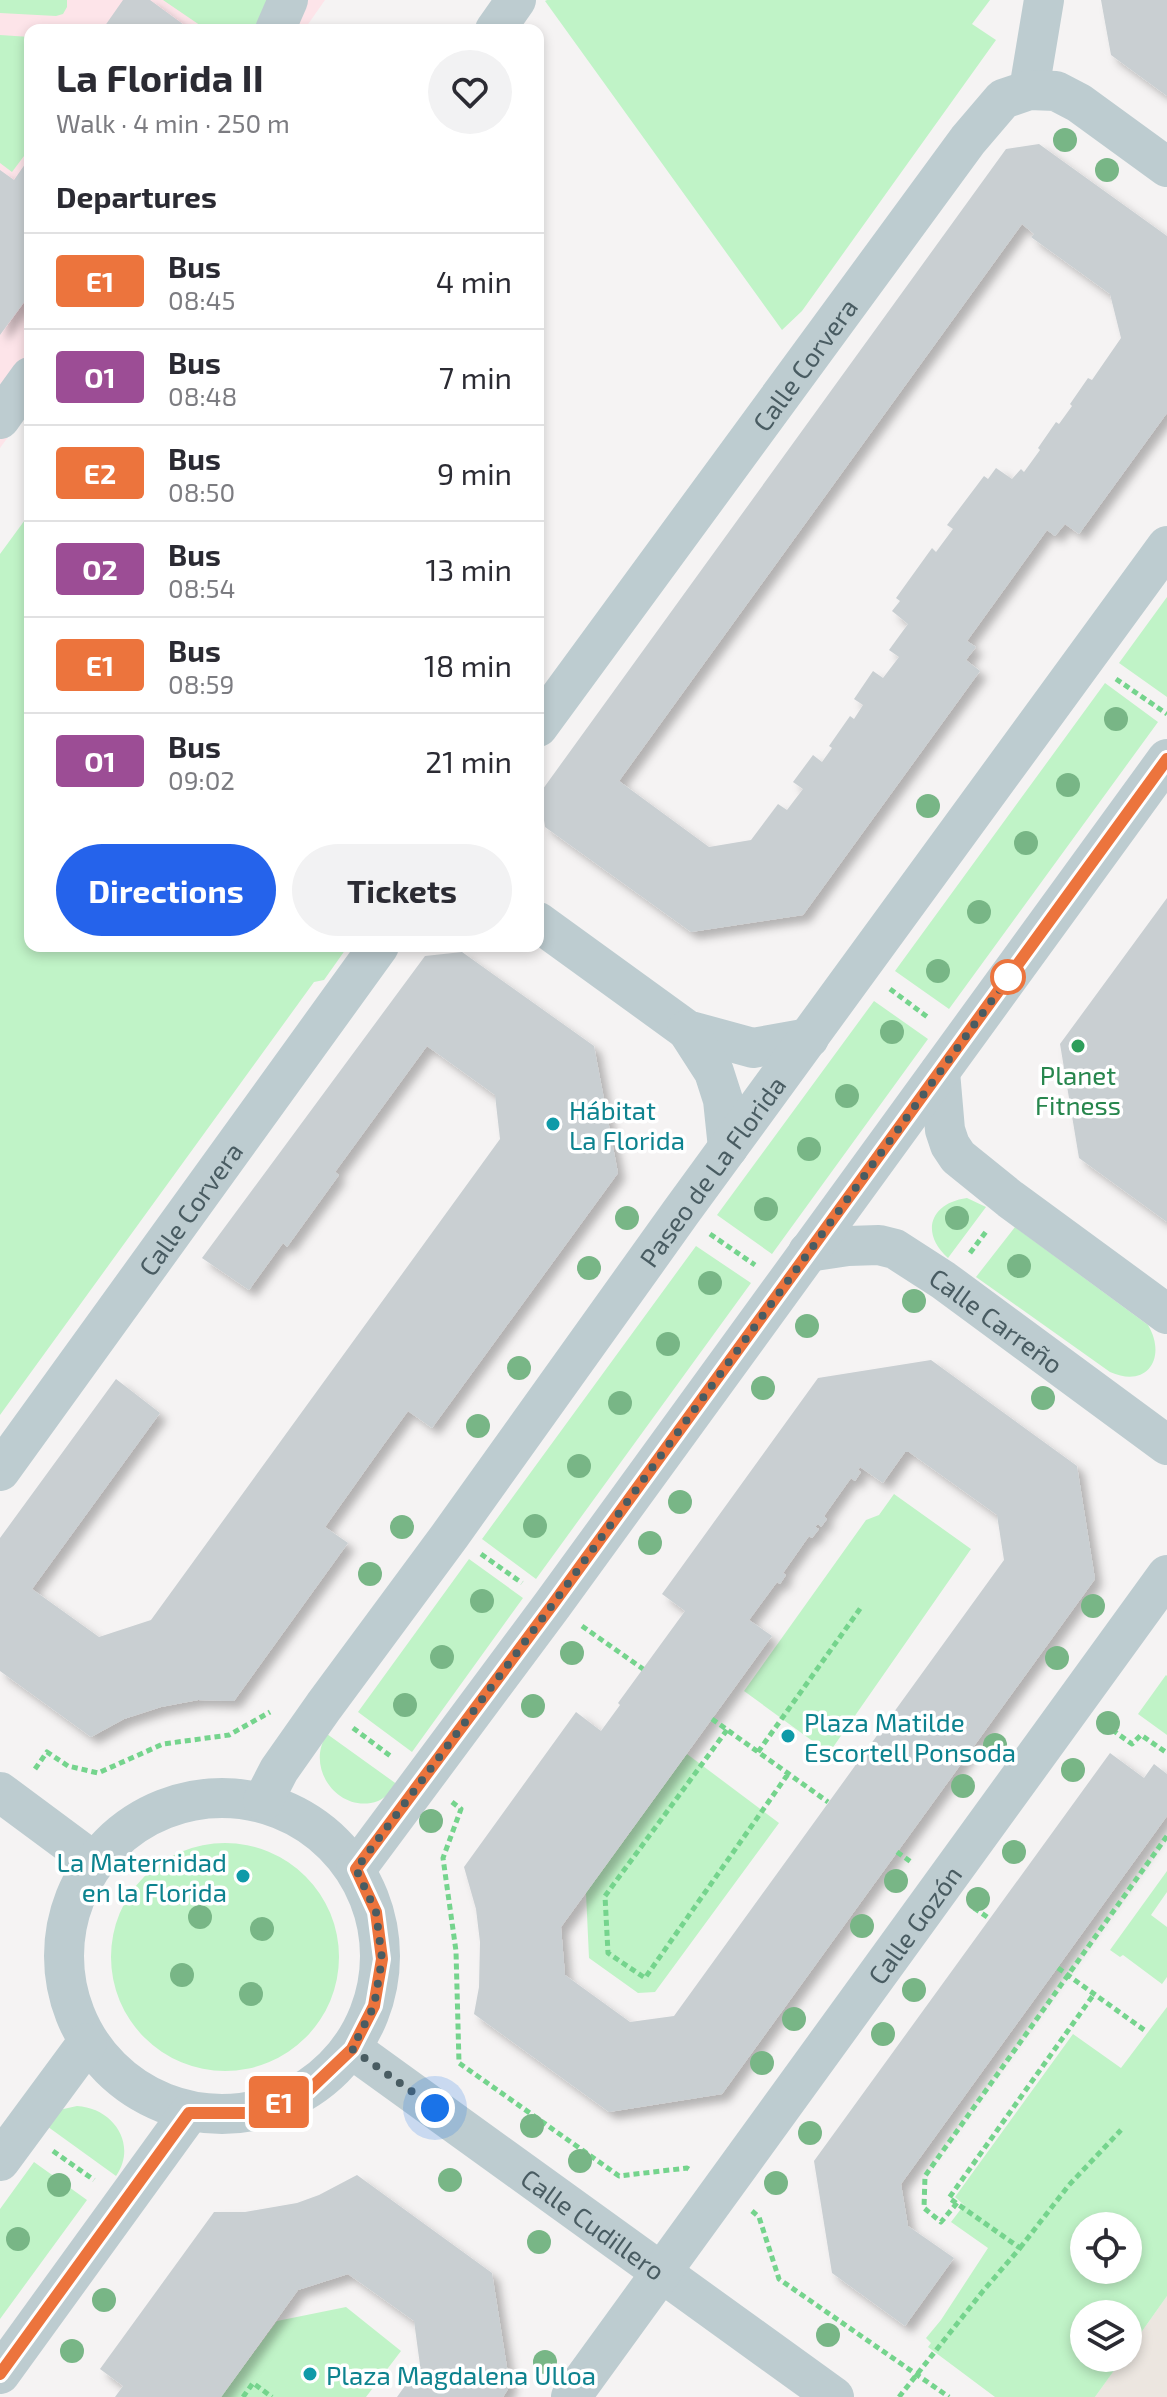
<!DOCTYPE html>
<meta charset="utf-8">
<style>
:root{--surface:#fff;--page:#f2f2f3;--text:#2b2b33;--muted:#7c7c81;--line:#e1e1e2;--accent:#2563eb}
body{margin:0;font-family:"Exo 2",sans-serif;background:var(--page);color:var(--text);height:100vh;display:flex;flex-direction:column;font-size:30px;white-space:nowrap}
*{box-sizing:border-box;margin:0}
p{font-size:26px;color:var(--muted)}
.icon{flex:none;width:44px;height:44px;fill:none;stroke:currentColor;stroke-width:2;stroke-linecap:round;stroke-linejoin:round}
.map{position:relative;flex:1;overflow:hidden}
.details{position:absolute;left:24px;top:24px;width:520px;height:928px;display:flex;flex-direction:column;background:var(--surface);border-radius:16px;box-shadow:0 4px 12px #0003}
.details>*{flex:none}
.badge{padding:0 16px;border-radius:6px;font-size:28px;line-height:52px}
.buttons{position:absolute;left:1070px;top:2212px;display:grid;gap:16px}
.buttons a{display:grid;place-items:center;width:72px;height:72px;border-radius:50%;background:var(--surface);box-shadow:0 4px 12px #0003;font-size:40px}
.you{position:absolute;width:40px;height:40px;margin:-20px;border:6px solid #fff;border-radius:50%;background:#1a73e8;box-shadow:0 0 0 12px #1a73e833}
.map>.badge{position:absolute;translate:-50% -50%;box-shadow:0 0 0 4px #fff}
h2{padding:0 32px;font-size:30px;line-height:72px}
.round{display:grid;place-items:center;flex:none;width:84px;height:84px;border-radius:42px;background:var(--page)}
.summary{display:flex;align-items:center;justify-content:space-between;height:136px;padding:0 32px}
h1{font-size:38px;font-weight:700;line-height:60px}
.primary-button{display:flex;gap:16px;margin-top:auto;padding:16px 32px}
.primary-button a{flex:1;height:92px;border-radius:48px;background:var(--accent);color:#fff;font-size:32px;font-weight:700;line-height:92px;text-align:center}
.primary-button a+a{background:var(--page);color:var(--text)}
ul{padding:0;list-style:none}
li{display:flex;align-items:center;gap:24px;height:96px;padding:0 32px;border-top:2px solid var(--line)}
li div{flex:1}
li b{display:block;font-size:30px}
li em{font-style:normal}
li .badge{min-width:88px;font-weight:700;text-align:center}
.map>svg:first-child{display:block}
</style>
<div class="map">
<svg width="1167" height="2397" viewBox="0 0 1167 2397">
<defs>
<filter id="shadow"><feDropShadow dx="7" dy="7" stdDeviation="4" flood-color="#0004"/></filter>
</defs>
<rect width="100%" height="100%" fill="#f5f3f3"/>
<path fill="#ece6e0" d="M1167,2296V2397H1095L1123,2358H1128V2351Z"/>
<path fill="#fde4e9" d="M0,0H325L304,30H30V407L0,448Z"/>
<path fill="#c0f3c7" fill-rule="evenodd" d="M0,0H67V7L63,14L56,16L0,13Z
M163,0H271L259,30H207Z
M547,0H990L972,24L996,40L802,311L782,330L545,1Z
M0,35L30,37V148L12,172L0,163Z
M30,513V946H348L324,980L314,982L0,1415V554Z
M1167,597V697L1119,663Z
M1105,683L1158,722L949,1009L895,971Z
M874,1001L928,1039L772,1254L717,1215Z
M967,1198L986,1207L948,1258C920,1233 930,1203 967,1198Z
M1015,1227L1148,1325C1167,1357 1148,1389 1110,1372L976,1277Z
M696,1246L751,1283L536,1579L482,1539Z
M894,1494L971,1549L829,1753L744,1691L866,1520L879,1515Z
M469,1559L523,1598L412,1752L358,1712Z
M1166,1675L1167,1676V1735L1138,1714Z
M327,1734L398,1785C392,1791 385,1798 378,1801C340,1815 304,1769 327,1734Z
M687,1754L779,1823L655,1992L638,1993L589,1958L586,1893Z
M111 1957a114 114 0 1 1 228 0a114 114 0 1 1-228 0Z
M1167,1871V1892L1151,1915L1167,1927V1977L1162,1984L1123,1955L1120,1957L1110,1950Z
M1167,2007V2296L1128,2351V2314H1084V2358H1123L1095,2397H995L928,2347L931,2343L926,2338L941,2320L988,2248L951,2222L964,2205L955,2197L1073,2034L1121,2068ZM1084,2226H1128V2270H1084Z
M77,2106C113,2108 138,2144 116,2176L44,2124L59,2110Z
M34,2162L87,2200L0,2319V2209Z
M346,2307L401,2351L366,2397H221L277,2321Z"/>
<path fill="#c9cfd2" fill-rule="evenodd" filter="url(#shadow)" d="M123,0H150L191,30H102Z
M1101,0H1167V96L1111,55Z
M1039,144L1167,236V413L1079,534L1065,524L1055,536L1047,530L967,641L976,647L966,660L980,671L803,915L691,932L545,827L540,793L1006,149ZM1022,224L1034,234L1031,237L1110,294L1121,338L1092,380L1088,378L1070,404L1072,406L1059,424L1056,422L1038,448L1040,450L1024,472L1021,469L1012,479L996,468L988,479L984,476L947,525L953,529L936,552L932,548L896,598L900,601L892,611L908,624L889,650L899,657L883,678L873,671L854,699L863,705L854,719L850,716L829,746L832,748L822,762L813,755L793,782L803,789L787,810L778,804L751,840L709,847L619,781Z
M30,157V294L0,335V170L14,180Z
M1167,898V1222L1079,1158L1060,1044Z
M462,952L594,1046L618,1173L432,1428L408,1411L379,1451L325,1527L348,1543L234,1701L198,1700L161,1707L124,1719L91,1737L0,1671V1538L116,1379L160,1413L32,1589L99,1637L151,1620L500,1139L495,1095L427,1046L335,1172L339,1175L287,1247L283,1243L249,1290L202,1258L425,956Z
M931,1360L1077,1466L1095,1579L722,2094L609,2112L474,2014L479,1987L480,1942L476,1909L464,1867L576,1712L601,1731L620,1705L618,1703L685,1611L662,1594L818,1378ZM905,1452H909L997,1515L1004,1560L674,2016L630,2022L565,1975L561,1927L772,1636L749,1620L777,1582L780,1584L786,1575L783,1573L809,1536L812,1538L819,1529L815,1527L818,1524L821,1527L827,1519L824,1516L851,1478L855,1481L861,1472L858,1470L860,1467L883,1483Z
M1110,1753L1144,1778L1154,1764L1167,1774V1816L901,2184L908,2226L954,2258L905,2326L832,2273L814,2161Z
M357,2175L492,2273L510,2386L503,2397H397L420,2365L414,2321L348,2274L298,2290L221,2397H115L123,2386L100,2369L214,2212H245L297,2203L319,2195Z"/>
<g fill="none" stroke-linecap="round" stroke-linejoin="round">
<path stroke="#75d48d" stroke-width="5" stroke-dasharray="6 4" stroke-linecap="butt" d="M1116,679L1167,714
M890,989L930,1019
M710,1234L755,1265
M970,1253L988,1229
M481,1554L522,1583
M582,1626L643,1669
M712,1719L828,1802
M1104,1724L1132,1744L1141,1735L1167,1753
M353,1728L393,1758
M727,1730L605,1896L608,1953L645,1978L788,1774
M758,1752L862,1606
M35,1769L47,1752L68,1766L98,1773L163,1744L229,1735L270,1712
M452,1802L461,1809L443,1858L456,1951L459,2063L619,2176L687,2168L690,2170
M897,1852L911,1862
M974,1908L990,1919
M1058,1968L1147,2032
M53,2151L94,2180
M957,2203L941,2222L924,2208L925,2176L1167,1836
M752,2211L759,2217L779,2279L949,2397
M1020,2248L1069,2185L1121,2130
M243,2397L253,2383L272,2397
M899,2397L983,2291L1020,2248L949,2198L1094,1994"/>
<g stroke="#bdccd0" stroke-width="40">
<path d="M275,30L288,0"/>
<path d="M495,30L516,0"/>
<path d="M1029,90L1044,0"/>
<path d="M0,419L30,377"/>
<path id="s1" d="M538,727L968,140L1003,99L1029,90L1056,91L1079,103L1167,167"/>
<path d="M538,922L687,1030L753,1048L809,1038"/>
<path d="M687,1030L714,1072L723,1100L728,1148"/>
<path d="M940,1072L945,1130L950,1145L958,1157L1010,1199L1167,1314"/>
<path id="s2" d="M808,1252L848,1246L879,1245L895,1249L943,1280L1167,1445"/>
<path id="s3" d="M0,1471L379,946"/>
<path d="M0,1792L93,1861"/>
<circle cx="222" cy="1956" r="158"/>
<path id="s4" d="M263,1801L279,1770L324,1706L451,1534L681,1212L1167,546"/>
<path d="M356,1869L553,1604L1167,759"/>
<path id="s5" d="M352,2049L834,2397"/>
<path d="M0,2161L87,2043"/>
<path d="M0,2374L189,2113"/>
<path id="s6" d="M571,2397L1167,1575"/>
</g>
</g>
<g fill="#78b686">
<circle cx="1065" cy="140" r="12"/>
<circle cx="1107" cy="170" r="12"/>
<circle cx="1116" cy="719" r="12"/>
<circle cx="1068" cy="785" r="12"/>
<circle cx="928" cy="806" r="12"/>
<circle cx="1026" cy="843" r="12"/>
<circle cx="979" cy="912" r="12"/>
<circle cx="938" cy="971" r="12"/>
<circle cx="892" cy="1032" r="12"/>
<circle cx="847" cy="1096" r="12"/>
<circle cx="809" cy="1149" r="12"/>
<circle cx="766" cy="1209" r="12"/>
<circle cx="627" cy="1218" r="12"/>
<circle cx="957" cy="1218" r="12"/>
<circle cx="1019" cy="1266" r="12"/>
<circle cx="589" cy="1268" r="12"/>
<circle cx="710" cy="1283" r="12"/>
<circle cx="914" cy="1301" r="12"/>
<circle cx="807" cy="1326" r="12"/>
<circle cx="668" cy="1344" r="12"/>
<circle cx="519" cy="1368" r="12"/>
<circle cx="763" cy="1388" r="12"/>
<circle cx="1043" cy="1398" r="12"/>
<circle cx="620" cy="1403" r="12"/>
<circle cx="478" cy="1426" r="12"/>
<circle cx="579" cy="1466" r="12"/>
<circle cx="680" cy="1502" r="12"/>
<circle cx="535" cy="1526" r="12"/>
<circle cx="402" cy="1527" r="12"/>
<circle cx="650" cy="1543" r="12"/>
<circle cx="370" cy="1574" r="12"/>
<circle cx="482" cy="1601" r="12"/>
<circle cx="1093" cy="1606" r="12"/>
<circle cx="572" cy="1653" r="12"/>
<circle cx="442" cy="1657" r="12"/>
<circle cx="1057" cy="1658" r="12"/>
<circle cx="405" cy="1705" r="12"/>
<circle cx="533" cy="1706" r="12"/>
<circle cx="1108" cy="1723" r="12"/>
<circle cx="995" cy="1745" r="12"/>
<circle cx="1073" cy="1770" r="12"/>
<circle cx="963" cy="1786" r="12"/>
<circle cx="431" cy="1821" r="12"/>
<circle cx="1014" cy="1852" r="12"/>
<circle cx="896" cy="1881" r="12"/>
<circle cx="978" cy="1899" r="12"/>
<circle cx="200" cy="1917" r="12"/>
<circle cx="862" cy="1926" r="12"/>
<circle cx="262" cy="1929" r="12"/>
<circle cx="182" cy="1975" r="12"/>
<circle cx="914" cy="1990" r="12"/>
<circle cx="251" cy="1994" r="12"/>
<circle cx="794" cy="2019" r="12"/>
<circle cx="883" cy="2034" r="12"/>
<circle cx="762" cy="2063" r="12"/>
<circle cx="532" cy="2126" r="12"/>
<circle cx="810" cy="2133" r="12"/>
<circle cx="580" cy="2161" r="12"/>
<circle cx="450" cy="2180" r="12"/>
<circle cx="776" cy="2183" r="12"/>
<circle cx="59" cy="2185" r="12"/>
<circle cx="18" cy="2239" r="12"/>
<circle cx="539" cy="2242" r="12"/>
<circle cx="104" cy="2300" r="12"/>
<circle cx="828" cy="2335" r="12"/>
<circle cx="72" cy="2351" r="12"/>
<circle cx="545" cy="2362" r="12"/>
</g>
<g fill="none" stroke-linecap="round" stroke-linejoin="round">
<g stroke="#fff" stroke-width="18">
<path id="line" d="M0,2374L189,2113H251L308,2091L352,2049L374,2006L382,1959L376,1912L356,1869L553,1604L1167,759"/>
</g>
<use href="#line" stroke="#ec743d" stroke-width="12"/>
<path stroke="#495c62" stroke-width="8" stroke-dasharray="0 14.4" d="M435,2108L352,2049L374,2006L382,1959L376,1912L356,1869L553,1604L1014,970L1008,977"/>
</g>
<circle fill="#fff" stroke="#ec743d" stroke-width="4" cx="1008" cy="977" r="16"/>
<circle fill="#2e9e5b" stroke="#fff" stroke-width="3" cx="1078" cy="1046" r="8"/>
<g fill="#0f9aa8" stroke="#fff" stroke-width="3">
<circle cx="553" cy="1124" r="8"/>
<circle cx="788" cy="1736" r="8"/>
<circle cx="243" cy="1876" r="8"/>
<circle cx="310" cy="2374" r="8"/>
</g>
<g text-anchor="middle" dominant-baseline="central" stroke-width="7" stroke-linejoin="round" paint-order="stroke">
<g font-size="26" fill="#495c62" stroke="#fff">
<text stroke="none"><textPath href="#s1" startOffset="450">Calle Corvera</textPath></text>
<text stroke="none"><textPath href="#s4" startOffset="774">Paseo de La Florida</textPath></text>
<text stroke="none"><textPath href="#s3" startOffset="324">Calle Corvera</textPath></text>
<text stroke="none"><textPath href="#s2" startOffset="212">Calle Carreño</textPath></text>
<text stroke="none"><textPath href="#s6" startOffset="584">Calle Gozón</textPath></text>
<text stroke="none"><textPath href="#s5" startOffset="298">Calle Cudillero</textPath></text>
</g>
<g font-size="26" fill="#27864d" stroke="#fff">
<text x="1078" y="1074">Planet<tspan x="1078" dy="30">Fitness</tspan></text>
</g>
<g font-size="26" fill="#0d838f" stroke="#fff" text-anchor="start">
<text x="569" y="1109">Hábitat<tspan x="569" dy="30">La Florida</tspan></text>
<text x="804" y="1721">Plaza Matilde<tspan x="804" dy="30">Escortell Ponsoda</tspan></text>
<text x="227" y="1861" text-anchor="end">La Maternidad<tspan x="227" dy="30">en la Florida</tspan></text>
<text x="326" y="2374">Plaza Magdalena Ulloa</text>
</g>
</g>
</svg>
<div class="buttons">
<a><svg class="icon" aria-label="locate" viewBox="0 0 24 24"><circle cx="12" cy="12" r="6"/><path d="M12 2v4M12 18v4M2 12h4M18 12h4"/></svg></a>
<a><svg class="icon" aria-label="layers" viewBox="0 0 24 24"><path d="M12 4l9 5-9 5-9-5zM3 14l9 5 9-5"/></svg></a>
</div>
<div class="you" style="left:435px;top:2108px"></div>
<b class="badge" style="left:279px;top:2102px;background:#ec743d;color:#fff">E1</b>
<section class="details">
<div class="summary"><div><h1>La Florida II</h1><p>Walk · 4 min · 250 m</p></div><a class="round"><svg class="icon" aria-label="heart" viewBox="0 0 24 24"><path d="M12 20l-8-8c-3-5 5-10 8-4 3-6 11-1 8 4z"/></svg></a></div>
<h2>Departures</h2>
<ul>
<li><span class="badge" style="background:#ec743d;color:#fff">E1</span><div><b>Bus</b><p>08:45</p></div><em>4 min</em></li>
<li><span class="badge" style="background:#9c4d95;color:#fff">O1</span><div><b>Bus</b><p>08:48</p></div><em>7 min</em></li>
<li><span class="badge" style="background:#ec743d;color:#fff">E2</span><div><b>Bus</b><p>08:50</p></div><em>9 min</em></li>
<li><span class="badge" style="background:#9c4d95;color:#fff">O2</span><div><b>Bus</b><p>08:54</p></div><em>13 min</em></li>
<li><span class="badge" style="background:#ec743d;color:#fff">E1</span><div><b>Bus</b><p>08:59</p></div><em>18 min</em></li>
<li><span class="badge" style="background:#9c4d95;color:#fff">O1</span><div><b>Bus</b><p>09:02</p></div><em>21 min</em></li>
</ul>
<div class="primary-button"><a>Directions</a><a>Tickets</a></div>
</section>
</div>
